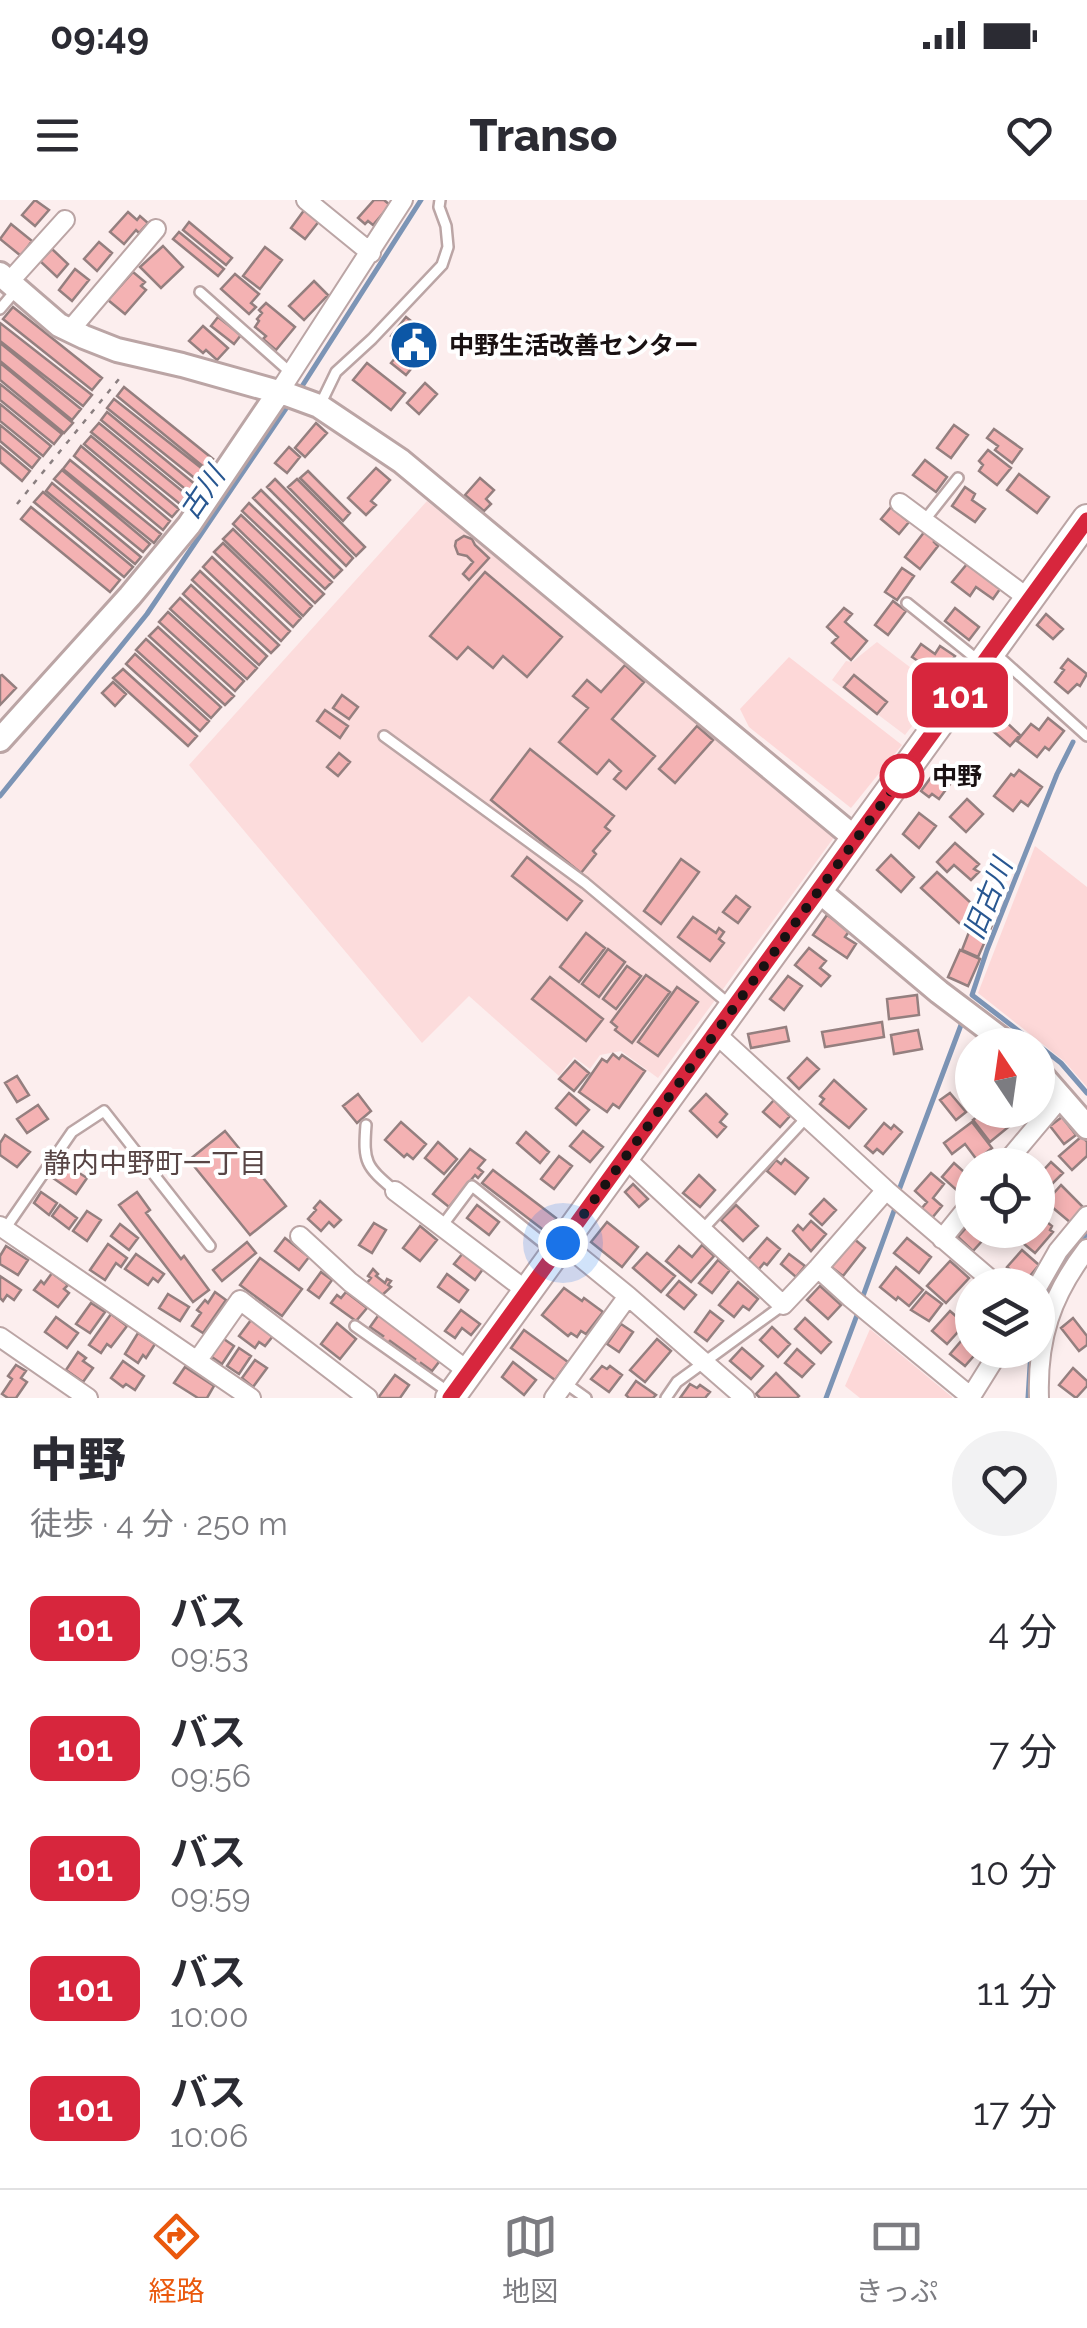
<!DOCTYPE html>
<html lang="ja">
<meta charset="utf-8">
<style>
:root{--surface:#fff;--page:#f2f2f3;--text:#2b2b33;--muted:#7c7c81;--line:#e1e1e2;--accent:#ea580c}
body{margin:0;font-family:Raleway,"Noto Sans JP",sans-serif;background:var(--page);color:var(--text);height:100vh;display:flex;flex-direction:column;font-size:38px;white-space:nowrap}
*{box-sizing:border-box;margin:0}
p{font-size:32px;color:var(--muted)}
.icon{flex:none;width:55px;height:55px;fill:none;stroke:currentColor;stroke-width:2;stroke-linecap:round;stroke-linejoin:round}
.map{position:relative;height:1198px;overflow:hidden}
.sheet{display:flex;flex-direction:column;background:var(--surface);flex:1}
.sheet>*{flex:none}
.badge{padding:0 20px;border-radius:15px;font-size:35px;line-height:65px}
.needle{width:65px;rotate:347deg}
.controls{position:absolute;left:955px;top:828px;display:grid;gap:20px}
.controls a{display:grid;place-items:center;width:100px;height:100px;border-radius:50%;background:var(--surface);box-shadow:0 5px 15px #0003;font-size:50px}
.you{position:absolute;width:50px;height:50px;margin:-25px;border:8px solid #fff;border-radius:50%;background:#1a73e8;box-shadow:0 0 0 15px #1a73e833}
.map>.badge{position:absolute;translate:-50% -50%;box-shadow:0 0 0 5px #fff}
.round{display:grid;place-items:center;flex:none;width:105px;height:105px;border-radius:52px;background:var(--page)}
.headline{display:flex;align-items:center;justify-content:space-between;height:170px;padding:0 30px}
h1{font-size:48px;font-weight:800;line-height:75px}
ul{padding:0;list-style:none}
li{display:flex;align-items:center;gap:30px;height:120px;padding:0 30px}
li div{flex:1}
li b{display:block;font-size:38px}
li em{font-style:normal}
li .badge{min-width:110px;font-weight:700;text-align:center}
.status{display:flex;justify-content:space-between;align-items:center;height:70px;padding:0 50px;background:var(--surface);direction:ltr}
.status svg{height:28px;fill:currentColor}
header{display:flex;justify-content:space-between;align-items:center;height:130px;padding:0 30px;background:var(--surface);font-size:45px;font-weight:800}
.menu{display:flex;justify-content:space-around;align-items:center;height:140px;border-top:2px solid var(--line);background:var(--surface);font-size:28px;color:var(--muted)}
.menu a{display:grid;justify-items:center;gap:5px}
.menu .on{color:var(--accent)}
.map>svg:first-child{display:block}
</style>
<div class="status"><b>09:49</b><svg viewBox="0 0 49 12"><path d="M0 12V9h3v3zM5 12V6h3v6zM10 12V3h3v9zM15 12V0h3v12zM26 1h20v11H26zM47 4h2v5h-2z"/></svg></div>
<header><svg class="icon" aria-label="menu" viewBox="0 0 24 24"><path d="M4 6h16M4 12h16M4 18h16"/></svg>Transo<svg class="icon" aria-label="heart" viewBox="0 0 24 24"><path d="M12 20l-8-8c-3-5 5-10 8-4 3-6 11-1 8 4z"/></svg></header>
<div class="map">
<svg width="1087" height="1198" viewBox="0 0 1087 1198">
<rect width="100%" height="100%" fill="#fceeee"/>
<path fill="#fcdcdc" d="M427,301L835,636L658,878L621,851L600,855L590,869L574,857L559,876L469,796L422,843L189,565Z
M877,442L940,490L905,535L832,480L846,461L852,462Z"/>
<path fill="#fdd8d8" d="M789,457L902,545L851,608L749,527L740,509Z
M1035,646L1087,687V887L1064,861L978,793Z
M870,1129L952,1197V1198H860L845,1186Z"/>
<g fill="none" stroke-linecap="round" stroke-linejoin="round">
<path stroke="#7c94b5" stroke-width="5" d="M299,191L421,0
M0,596L147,414L289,204
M1037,845L972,795L987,750L1057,574L1073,542
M1038,845L1061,863L1087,893
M899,990L961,825
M863,1096L895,1008
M1038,1119L1056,1076L1087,1033
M826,1198L857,1115
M1028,1198L1031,1150"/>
</g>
<path fill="#f4b2b3" stroke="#947f7f" stroke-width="2.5" d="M35,0L49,10L35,26L22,15Z
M374,0H384L390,5L373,25L368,21L365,24L358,18Z
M305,9L320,20L305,39L291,28Z
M128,12L137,20L140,16L148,23L139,33L136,30L124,44L110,32Z
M189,22L232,58L226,65L183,30Z
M11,24L32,41L21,56L0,39Z
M179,32L224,69L218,76L173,39Z
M99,42L112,53L97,71L84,59Z
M163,46L183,67L161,88L140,67Z
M265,47L282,60L260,89L243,76Z
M52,49L68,64L57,77L40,61Z
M75,69L89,80L72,101L59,90Z
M133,72L145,82L141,86L146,90L125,114L108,100Z
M235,74L259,94L251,103L256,107L249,114L221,89Z
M314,81L328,95L304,120L289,106Z
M266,103L295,127L276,150L263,139L266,136L255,127L259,121L257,119L262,113L259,110Z
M13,107L102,178L92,190L3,119Z
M218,117L241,135L234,144L211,126Z
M406,117L435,140L406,175L391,163L401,151L396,147L399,143L391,136Z
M0,123L92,195L83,206L0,141Z
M203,126L228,148L217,160L206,150L203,153L189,141Z
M0,143L81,209L72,220L0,161Z
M0,163L73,223L64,233L0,180Z
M367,163L405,193L391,210L353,180Z
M425,183L437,194L419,214L407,203Z
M0,184L62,234L54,244L0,200Z
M124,187L213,259L205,268L117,196Z
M114,199L205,271L197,280L107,208Z
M0,204L51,246L43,256L0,221Z
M107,212L196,285L190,293L101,220Z
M99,223L187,295L180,304L91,232Z
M316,223L327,233L305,257L295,248Z
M0,225L40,258L32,268L0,241Z
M954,225L968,235L951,258L937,248Z
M994,229L1022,249L1012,263L995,250L998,246L987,238Z
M91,236L179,309L172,317L84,244Z
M0,246L30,271L22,281L0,262Z
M81,246L170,321L163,330L74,256Z
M289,247L300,257L287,273L275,263Z
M988,250L1011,268L997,285L979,271L983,265L979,261Z
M70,260L161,334L154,343L63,269Z
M925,260L947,277L936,292L913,275Z
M376,268L390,280L371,301L376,305L366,315L348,298Z
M62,270L150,344L143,352L54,279Z
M308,271L350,313L343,321L300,278Z
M1019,274L1049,297L1037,313L1007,290Z
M480,278L494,290L486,299L491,304L484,311L465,295Z
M275,279L353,358L346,366L267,287Z
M297,279L365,347L356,356L288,287Z
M52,283L141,357L135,364L46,291Z
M965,287L975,294L972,300L985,309L975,322L952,306Z
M261,290L342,370L334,378L253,298Z
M43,292L133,367L124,377L34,302Z
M249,303L332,382L325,389L242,311Z
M31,307L120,380L110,392L21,319Z
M891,307L909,322L899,334L881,319Z
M241,315L324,394L315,403L233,324Z
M233,329L312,406L303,416L223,339Z
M925,331L936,340L934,342L938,346L920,369L905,357Z
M464,336L472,339L475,345L489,358L469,380L463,374L473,362L467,356L458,354L455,346L456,341Z
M223,343L301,418L293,427L214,352Z
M212,357L290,431L281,441L203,367Z
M967,364L1000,389L993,399L976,387L970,396L952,382Z
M902,368L914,376L897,400L885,392Z
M200,371L279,445L271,453L192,380Z
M485,372L562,437L527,477L503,456L493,468L468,447L457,459L430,436Z
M191,385L267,456L259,465L183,394Z
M180,398L257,468L247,479L170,409Z
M893,401L906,411L888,435L875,425Z
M844,408L852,414L845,422L867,441L851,460L832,443L838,437L827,427Z
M955,408L979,427L969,440L945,421Z
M168,412L244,481L235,491L159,422Z
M1046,414L1063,429L1053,439L1037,425Z
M158,427L234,496L225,505L149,436Z
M146,439L221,507L211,518L136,450Z
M921,444L935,454L940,446L955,456L941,477L912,457Z
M135,454L209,521L200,531L126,464Z
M1068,459L1087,474L1080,486L1077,484L1068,493L1055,482L1064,470L1061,468Z
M625,465L644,482L612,519L655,556L626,589L614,579L621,571L609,560L597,574L559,542L588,508L573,496L587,480L601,492Z
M123,469L197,536L188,546L113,478Z
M2,475L16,488L0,505V476Z
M854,475L887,502L877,514L844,487Z
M113,482L126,494L115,506L102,493Z
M342,495L358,507L349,519L333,508Z
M325,510L348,526L340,538L317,521Z
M1048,518L1064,531L1049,550L1045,547L1037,557L1017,541L1031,524L1039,530Z
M1004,520L1020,535L1010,546L994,532Z
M697,526L713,540L675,583L659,569Z
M530,549L614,616L605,627L610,631L593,651L596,654L581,673L491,600Z
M339,553L350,562L338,576L327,567Z
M937,569L953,580L939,599L932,594L929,597L921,591Z
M1019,570L1042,587L1028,606L1021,601L1013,611L994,596L1011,574L1014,576Z
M967,599L983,614L966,632L950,617Z
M919,613L936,626L919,648L903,634Z
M955,643L979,664L974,669L979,672L971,680L954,665L947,672L937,662Z
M891,655L914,677L901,692L877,670Z
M527,657L582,701L567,720L512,676Z
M681,659L699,672L661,724L644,711Z
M937,672L993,723L978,757L962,750L969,732L921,688Z
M736,696L750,707L738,723L723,712Z
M827,715L850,730L845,737L856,744L847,758L813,735Z
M693,717L716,733L719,728L724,732L719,739L724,743L710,761L678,737Z
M586,733L605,748L579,782L560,767Z
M809,748L826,761L820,768L830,776L821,786L795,765Z
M608,749L625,762L599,797L582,784Z
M960,750L980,759L968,786L948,777Z
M627,766L641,776L616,809L603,799Z
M646,775L670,792L632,843L615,830L617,827L611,822Z
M788,776L802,786L784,810L770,799Z
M550,777L603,819L586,841L532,799Z
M677,787L698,802L658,856L638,842Z
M917,795L919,815L889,819L887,799Z
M882,822L884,837L825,847L822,832Z
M786,827L789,841L751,848L748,834Z
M918,830L922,849L894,854L891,835Z
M613,854L619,859L622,855L645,871L619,908L613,904L607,912L579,892L602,859L607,862Z
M807,858L819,869L799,889L788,878Z
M575,861L589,873L574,891L559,879Z
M17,876L29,895L17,902L5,883Z
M834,880L866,909L849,928L820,904L824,899L820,896Z
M569,893L589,910L576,925L556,908Z
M950,893L966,912L956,920L940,900Z
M358,894L371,911L357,923L343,906Z
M706,894L727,914L720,922L726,927L717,937L690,911Z
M774,900L790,916L780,927L763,912Z
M38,905L48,919L27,933L17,919Z
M985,910H1029L990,942L973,920Z
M1062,917L1076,935L1064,944L1050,926Z
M401,922L426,944L413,959L407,954L404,957L385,940Z
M972,922L992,948L977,960L965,944L952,954L944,943Z
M884,923L891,929L894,925L902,932L883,954L877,949L873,953L865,946Z
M225,931L286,1006L250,1035L189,960Z
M583,931L603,947L590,962L570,946Z
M526,932L549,952L540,963L517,943Z
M5,935L30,952L17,967L0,955V943Z
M1082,936L1087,942V956L1072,970L1059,956Z
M438,942L457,959L444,974L425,958Z
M470,949L485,960L478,968L483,972L478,978L475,975L449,1007L433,994Z
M559,956L572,966L554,989L541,979Z
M785,959L808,978L795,994L767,971L776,960L781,964Z
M1051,962L1063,973L1049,987L1038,976Z
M64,963L87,978L76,994L53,978Z
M954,963L972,979V982L962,995L942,977Z
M493,970L556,1018L546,1032L482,983Z
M931,973L944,984L933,998L942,1006L932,1018L921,1009L927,1002L915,991Z
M699,975L715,990L700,1007L683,993Z
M633,984L648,999L639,1007L625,992Z
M1061,985L1084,1008L1071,1023L1046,1002Z
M41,992L57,1003L49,1015L34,1003Z
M137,992L150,1010L146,1013L181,1059L184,1056L209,1090L193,1102L119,1005Z
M824,999L836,1010L822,1025L810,1014Z
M320,1001L341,1020L334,1027L329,1022L321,1031L308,1019L316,1010L314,1008Z
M60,1005L77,1018L69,1029L52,1016Z
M477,1005L499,1022L489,1035L467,1018Z
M736,1005L758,1026L743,1041L721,1020Z
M87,1011L101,1020L87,1041L73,1031Z
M1038,1015L1052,1026L1050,1030L1053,1032L1035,1053L1018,1039L1025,1030H1038Z
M811,1021L826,1034L811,1051L793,1031L798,1025L803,1030Z
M972,1021V1030H992L973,1051L958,1037Z
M607,1022L638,1047L622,1067L591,1042Z
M374,1023L386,1030L372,1053L359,1045Z
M120,1024L138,1038L129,1050L111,1036Z
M420,1026L437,1040L420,1061L403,1048Z
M285,1038L309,1057L299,1070L275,1051Z
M767,1038L780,1049L767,1065L764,1063L758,1070L747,1061Z
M853,1038L865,1048L843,1076L830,1066Z
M907,1038L931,1057L919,1073L894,1053Z
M247,1042L256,1053L222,1081L213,1070Z
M108,1044L127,1058L121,1067L116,1063L105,1080L90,1070Z
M702,1045L714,1056L691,1082L666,1061L679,1046L692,1057Z
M6,1046L28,1060L18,1075L0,1064V1056Z
M1022,1050L1039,1065L1025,1082L1007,1067Z
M463,1053L483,1069L475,1080L454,1064Z
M647,1053L675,1076L661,1092L633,1068Z
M136,1054L164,1074L158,1082L153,1078L148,1085L125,1069Z
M789,1054L805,1066L796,1077L781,1064Z
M260,1058L302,1089L282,1116L240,1085Z
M718,1060L730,1070L712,1093L699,1083Z
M950,1061L969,1078L946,1103L927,1086Z
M896,1067L923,1090L909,1106L898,1097L896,1100L880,1087Z
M373,1069L378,1074L376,1076L385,1083L387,1079L391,1081L388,1085L391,1087L379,1098L367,1088L369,1085L367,1083L371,1078L368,1076Z
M321,1072L332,1080L319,1098L308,1090Z
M52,1073L68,1085L64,1089L69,1093L58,1107L34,1090L41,1081L44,1084Z
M447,1074L468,1090L459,1102L438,1087Z
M0,1076L21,1090L14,1100L7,1095L3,1101L0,1098Z
M679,1081L696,1095L684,1109L667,1095Z
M738,1082L758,1099L749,1110L743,1106L734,1117L719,1105Z
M820,1086L841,1105L828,1119L807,1100Z
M564,1088L582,1101L584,1098L603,1112L586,1134L581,1131L577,1137L571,1133L568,1136L542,1115Z
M215,1092L226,1100L203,1133L192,1126L201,1113L197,1110L205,1100L208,1103Z
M346,1092L367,1108L356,1121L331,1103L337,1095L341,1098Z
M926,1092L942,1104L929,1121L911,1110Z
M168,1094L189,1107L180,1121L159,1108Z
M91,1103L105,1112L90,1133L76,1124Z
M461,1110L480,1124L471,1135L462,1128L455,1138L445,1131Z
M710,1111L723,1121L707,1141L695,1132Z
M950,1111L965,1124L947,1144L932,1131Z
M380,1113L442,1158L432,1171L421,1163L419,1166L413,1162L415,1159L390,1141L388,1143L381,1138L383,1136L370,1127Z
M111,1114L127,1126L111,1147L107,1144L101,1153L89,1145Z
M56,1117L78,1133L67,1148L45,1132Z
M805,1118L831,1142L821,1153L795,1129Z
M1073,1118L1087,1136V1145L1079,1151L1061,1128Z
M251,1120L273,1136L265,1146L259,1142L255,1148L239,1136Z
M337,1123L356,1139L340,1159L321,1144Z
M621,1124L633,1132L619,1152L607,1144Z
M772,1127L790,1144L778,1157L760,1140Z
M524,1130L568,1162L555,1180L511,1148Z
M138,1133L155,1144L146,1158L143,1155L138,1163L125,1154Z
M967,1134L972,1139V1150H979L965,1166L950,1154Z
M221,1137L234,1146L222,1164L209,1155Z
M657,1139L671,1151L645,1182L630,1170Z
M239,1148L251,1156L239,1174L227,1166Z
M742,1148L763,1166L751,1179L730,1161Z
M797,1149L814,1164L802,1177L785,1163Z
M78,1152L86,1158L83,1161L93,1168L83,1182L66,1170Z
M255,1160L267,1168L253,1187L242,1178Z
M123,1161L144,1176L135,1190L126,1184L123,1187L111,1178Z
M513,1162L536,1180L524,1195L502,1177Z
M16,1165L26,1171L21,1178L27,1182L16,1198H8L2,1194L12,1179L8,1176Z
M602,1166L607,1169L610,1166L622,1175L609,1192L591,1179Z
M185,1167L214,1186L207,1198H198L174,1183Z
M1073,1168L1087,1181V1186L1076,1198L1059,1185Z
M776,1173L799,1196L797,1198H760L756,1194Z
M395,1175L409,1185L400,1198H378Z
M636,1181L656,1195L653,1198H629L626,1195Z
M690,1184L697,1188L700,1185L710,1192L705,1198H680Z"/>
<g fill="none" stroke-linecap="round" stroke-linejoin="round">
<g stroke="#bba5a5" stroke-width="14">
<path id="service" d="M200,92L291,173
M0,109L17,89
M321,203L336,172L372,139L442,65L448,47L446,26L439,7L440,0
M924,321L958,278
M907,403L979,461
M996,454L1087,536
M384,536L585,683L729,804
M366,925C363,963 366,966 394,990
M442,1026L472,986L552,1050
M5,1029L72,932L104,911L210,1046
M702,1030L806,918
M355,1126L447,1191
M565,1183L586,1198
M666,1198L677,1182L783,1105"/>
</g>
<g stroke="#bba5a5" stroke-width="22">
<path id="minor" d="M306,0L371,53
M9,82L65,20
M70,130L156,29
M279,192L403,0
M900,303L1029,399
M625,958L783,1105L818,1068L886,990L715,833
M1004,965L1062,896
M886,990L997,1085
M395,991L528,1092
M0,1026L251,1198
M300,1036L350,1082L469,1172
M942,1039L972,1002
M818,1068L851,1098L971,1197
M1038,1086L1058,1051L1087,1016
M628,1096L745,1198
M0,1137L88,1198
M197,1161L240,1100L368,1198
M554,1198L628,1096L563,1043
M970,1198L1000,1150
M1039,1198C1037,1139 1051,1096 1087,1049"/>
</g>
<g stroke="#bba5a5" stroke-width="28">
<path id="tertiary" d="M0,74L59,125L84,137L117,150L182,165L289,195L319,206L401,261L856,639
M0,540L130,396L189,325L279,192
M819,691L939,792L1009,845
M1038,871L1087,927"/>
</g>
<g stroke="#bba5a5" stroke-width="32">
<path id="primary" d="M450,1198L1087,319"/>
</g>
<path stroke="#8a7f80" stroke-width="2.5" stroke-dasharray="5 8" stroke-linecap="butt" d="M17,304L119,179V172"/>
<use href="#service" stroke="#fff" stroke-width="9"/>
<use href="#minor" stroke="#fff" stroke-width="18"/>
<use href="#tertiary" stroke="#fff" stroke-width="22"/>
<use href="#primary" stroke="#fff" stroke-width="28"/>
</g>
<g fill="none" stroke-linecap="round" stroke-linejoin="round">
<g stroke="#fff" stroke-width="22">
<path id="line" d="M450,1198L1087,320"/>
</g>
<use href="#line" stroke="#d7263d" stroke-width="15"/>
<path stroke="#191112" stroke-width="10" stroke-dasharray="0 18" d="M563,1043L902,576"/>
</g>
<defs>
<g id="civic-disc" transform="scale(2.5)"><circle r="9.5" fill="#0c57a6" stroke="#fff"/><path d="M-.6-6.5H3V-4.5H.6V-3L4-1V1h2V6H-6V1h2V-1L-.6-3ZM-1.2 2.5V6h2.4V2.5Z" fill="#fff"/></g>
</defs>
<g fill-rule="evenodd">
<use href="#civic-disc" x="414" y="145"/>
</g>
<circle fill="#fff" stroke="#d7263d" stroke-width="5" cx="902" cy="576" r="20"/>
<g text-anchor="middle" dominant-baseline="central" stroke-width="8" stroke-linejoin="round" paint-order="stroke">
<g font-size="25" font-weight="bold" fill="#191112" stroke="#fff" text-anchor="start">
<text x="449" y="145">中野生活改善センター</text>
</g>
<g font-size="25" font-weight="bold" fill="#191112" stroke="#fff" text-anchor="start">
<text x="932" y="576">中野</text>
</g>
<g font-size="28" font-style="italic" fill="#285791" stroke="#fff">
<text transform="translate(202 293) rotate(-56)">古川</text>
<text transform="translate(988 699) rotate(-68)">旧古川</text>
</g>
<g font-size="28" fill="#584545" stroke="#fff">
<text x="155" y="963">静内中野町一丁目</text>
</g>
</g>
</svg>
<div class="controls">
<a><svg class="needle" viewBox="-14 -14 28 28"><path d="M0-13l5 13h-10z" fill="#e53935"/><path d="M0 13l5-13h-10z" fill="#7c7c81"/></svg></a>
<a><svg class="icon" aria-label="locate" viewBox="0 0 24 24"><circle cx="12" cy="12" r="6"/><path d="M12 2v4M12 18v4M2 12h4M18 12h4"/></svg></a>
<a><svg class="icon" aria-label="layers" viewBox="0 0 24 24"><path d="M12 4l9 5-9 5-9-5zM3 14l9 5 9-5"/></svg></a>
</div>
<div class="you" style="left:563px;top:1043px"></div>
<b class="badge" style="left:960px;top:495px;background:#d7263d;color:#fff">101</b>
</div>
<section class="sheet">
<div class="headline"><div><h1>中野</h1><p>徒歩 · 4 分 · 250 m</p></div><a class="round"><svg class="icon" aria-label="heart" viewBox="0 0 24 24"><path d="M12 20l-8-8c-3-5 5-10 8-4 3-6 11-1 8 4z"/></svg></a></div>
<ul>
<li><span class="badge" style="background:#d7263d;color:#fff">101</span><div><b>バス</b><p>09:53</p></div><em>4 分</em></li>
<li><span class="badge" style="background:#d7263d;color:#fff">101</span><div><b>バス</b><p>09:56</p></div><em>7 分</em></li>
<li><span class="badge" style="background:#d7263d;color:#fff">101</span><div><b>バス</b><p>09:59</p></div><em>10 分</em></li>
<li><span class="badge" style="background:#d7263d;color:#fff">101</span><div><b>バス</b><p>10:00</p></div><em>11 分</em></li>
<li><span class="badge" style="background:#d7263d;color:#fff">101</span><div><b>バス</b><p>10:06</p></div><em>17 分</em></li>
</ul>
</section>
<nav class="menu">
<a class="on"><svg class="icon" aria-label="directions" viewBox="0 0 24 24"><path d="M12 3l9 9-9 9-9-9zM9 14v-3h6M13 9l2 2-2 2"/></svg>経路</a>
<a><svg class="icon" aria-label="map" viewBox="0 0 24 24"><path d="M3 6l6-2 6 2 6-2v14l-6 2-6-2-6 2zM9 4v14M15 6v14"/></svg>地図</a>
<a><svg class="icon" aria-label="tickets" viewBox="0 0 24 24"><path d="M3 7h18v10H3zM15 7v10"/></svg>きっぷ</a>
</nav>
